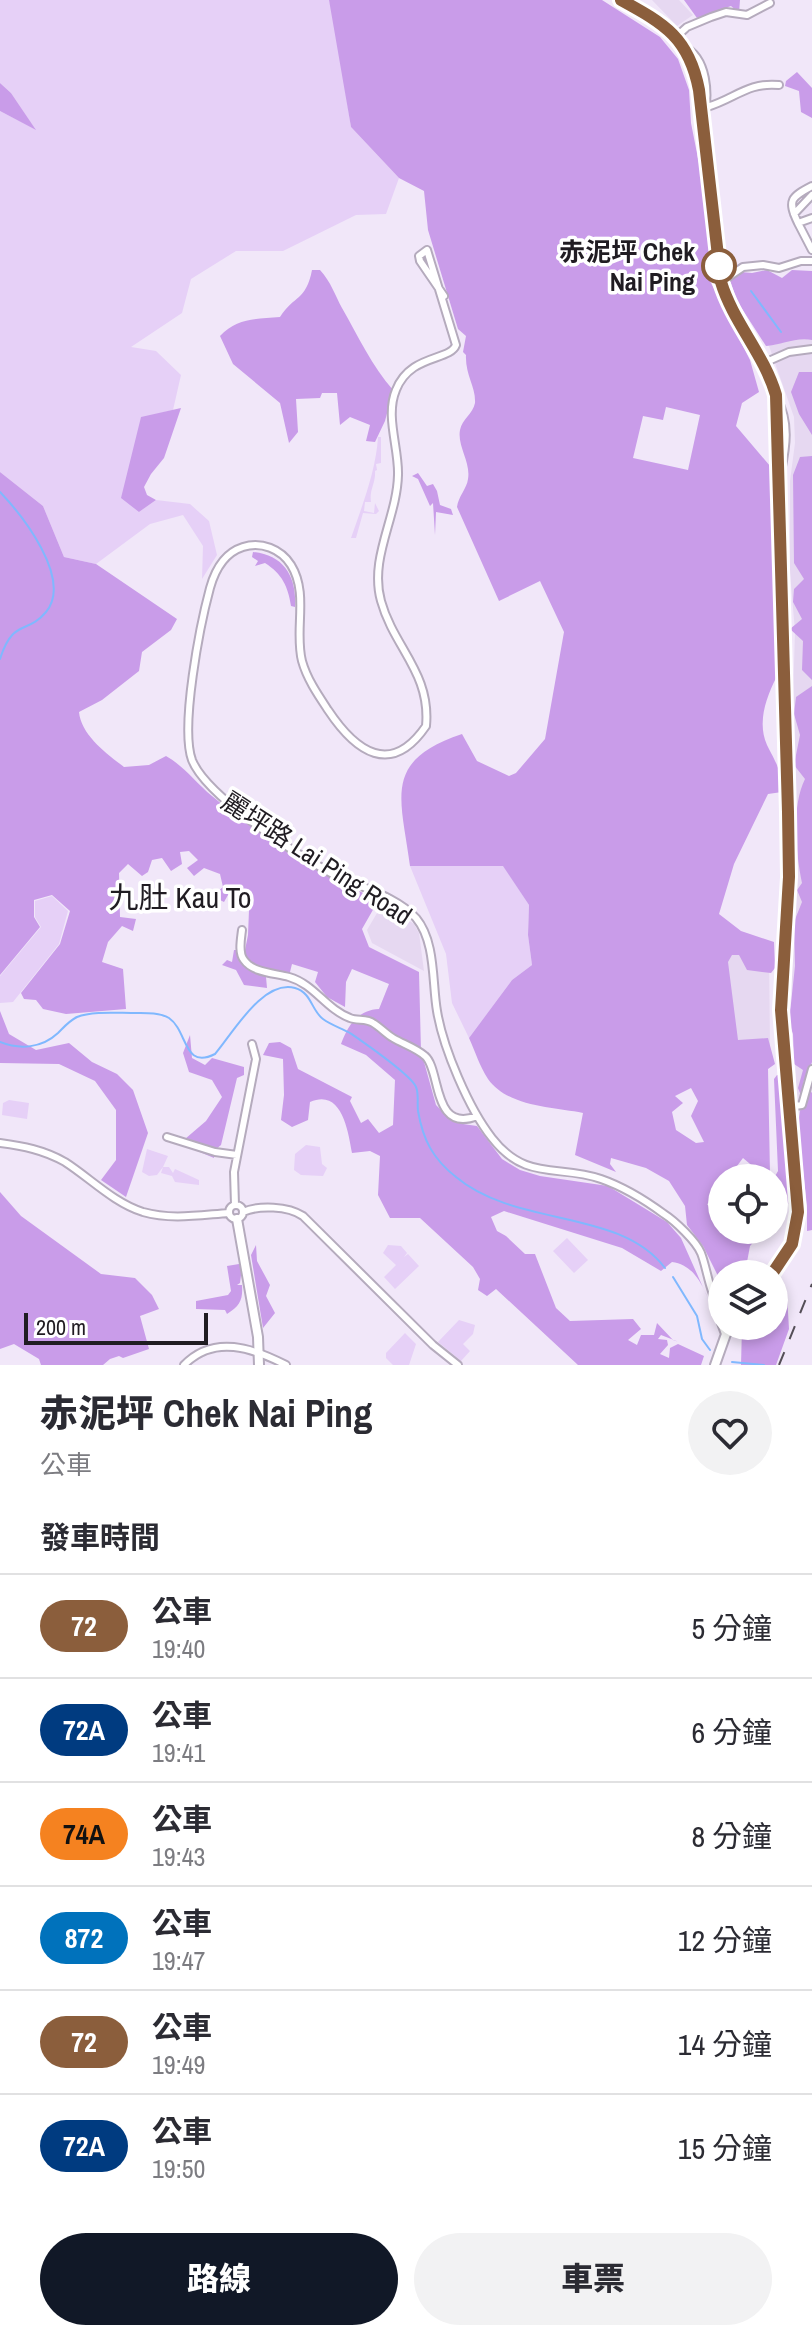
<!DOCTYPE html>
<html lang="zh-TW">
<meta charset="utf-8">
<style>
:root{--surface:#fff;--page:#f2f2f3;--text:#2b2b33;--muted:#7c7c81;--line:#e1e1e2;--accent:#111827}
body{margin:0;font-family:"Archivo Narrow","Noto Sans TC",sans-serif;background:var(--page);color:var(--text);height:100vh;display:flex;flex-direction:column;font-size:30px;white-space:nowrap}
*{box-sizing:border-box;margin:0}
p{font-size:26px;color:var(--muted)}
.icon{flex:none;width:44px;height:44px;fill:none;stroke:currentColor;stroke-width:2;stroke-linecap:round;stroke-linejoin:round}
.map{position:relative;height:1365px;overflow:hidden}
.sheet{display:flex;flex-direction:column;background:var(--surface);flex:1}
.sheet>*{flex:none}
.badge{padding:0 16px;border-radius:26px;font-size:28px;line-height:52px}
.buttons{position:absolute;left:708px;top:1164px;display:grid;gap:16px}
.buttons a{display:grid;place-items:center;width:80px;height:80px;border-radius:50%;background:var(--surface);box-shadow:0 4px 12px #0003;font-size:40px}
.scale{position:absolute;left:24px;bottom:20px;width:184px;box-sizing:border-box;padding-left:8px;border:4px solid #201c22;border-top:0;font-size:22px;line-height:28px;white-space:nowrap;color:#201c22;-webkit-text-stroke:6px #fff;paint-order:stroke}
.map>.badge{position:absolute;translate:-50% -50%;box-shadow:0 0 0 4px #fff}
h2{padding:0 40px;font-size:30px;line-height:72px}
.round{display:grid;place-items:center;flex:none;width:84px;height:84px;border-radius:42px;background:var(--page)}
.overview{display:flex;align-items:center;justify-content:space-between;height:136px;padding:0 40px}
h1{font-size:38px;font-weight:800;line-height:60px}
.button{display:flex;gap:16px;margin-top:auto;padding:16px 40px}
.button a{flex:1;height:92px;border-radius:48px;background:var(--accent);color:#fff;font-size:32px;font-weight:800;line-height:92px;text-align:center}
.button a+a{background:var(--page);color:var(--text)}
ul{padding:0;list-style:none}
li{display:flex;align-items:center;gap:24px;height:104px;padding:0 40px;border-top:2px solid var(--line)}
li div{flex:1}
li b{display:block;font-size:30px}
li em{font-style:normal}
li .badge{min-width:88px;font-weight:700;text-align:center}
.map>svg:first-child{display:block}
</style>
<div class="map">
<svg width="812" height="1365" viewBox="0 0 812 1365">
<rect width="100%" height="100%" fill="#f1e7f9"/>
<path fill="#e6d8f1" d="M652,0H679L693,15L677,26Z
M800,338L812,340V1230L807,1231V1206L798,1125L791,969L794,882L792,733L795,631L790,573V481L795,443L794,417L769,346Z
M383,903L414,924L419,933L424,971L372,943L367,930Z
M769,951L770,1046H727L726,952Z"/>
<path fill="#e6d0f7" d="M0,0H329L334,18L351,127L399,178L386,214L356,215L283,251H236L191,279L182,313L131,347L156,351L181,375L173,410L141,418L135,449L139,512L156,500L190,504L209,521L217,555L202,579L203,546L183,515L150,524L96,564L64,557L43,506L0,472V111L35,129L11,93L0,83Z
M378,437H381V463L376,464L377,470L375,471C376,483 369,490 371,502H365L364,511L374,513L375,503L379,511L376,514L363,513L356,538H351C362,506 376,471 378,437Z
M503,865L529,905L528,935L532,965L512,980L469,1038L452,1003L446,954L410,866Z
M52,896L68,911L59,944L13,1002L0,1003V976L41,927L35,917V901Z
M9,1100L29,1103L27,1119L2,1115L3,1103Z
M306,1145L320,1147L322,1164L327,1168L323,1176L301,1175L294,1170L295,1154Z
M147,1149L168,1156L163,1167H169L173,1173L175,1169L199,1180V1185L175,1182L172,1176L161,1173L163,1167L157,1175L149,1176L142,1172Z
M567,1238L588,1260L574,1273L553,1251Z
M388,1245L401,1246L407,1253L404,1257L408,1254L419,1266L395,1289L384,1277L396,1265L383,1253Z
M459,1320L475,1325L473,1334L463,1344L470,1351L461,1361L438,1342Z
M405,1333L416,1344L409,1365H393L386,1358V1353Z"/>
<path fill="#c99ce9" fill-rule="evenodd" d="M329,0H602L660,37L678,59L689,90L691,123L706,199L710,239V281L750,360L759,392L742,403L736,426L770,466L776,678C766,698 757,723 767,745C777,765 781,769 782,792L768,794L734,864L719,914L741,931L774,942L775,968L771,973L747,970L739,955H732L728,962L738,1040L768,1038L775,1064L768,1069L770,1174L768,1178H751L756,1169L743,1158L728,1178H722L720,1198L707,1204L722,1223V1230H728L731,1235L749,1237L751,1230H764L750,1246L747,1262L727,1269L726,1274H722V1284L703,1246L687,1225L685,1206L669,1181L646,1168L611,1158L610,1164L616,1172L575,1155L583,1113C552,1107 508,1107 488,1079C480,1067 475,1051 469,1038L512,980L532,965L528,935L529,905L503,866H410C401,797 382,761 462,734L477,761L509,776L516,773L545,739L564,632L540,581L499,601L457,507C458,497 467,488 468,479C471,462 457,446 460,430C462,419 473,414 475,403C476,387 465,375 466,355L463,352L466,336L458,329L428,230L424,191L399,178L351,127ZM666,407L700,415L688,470L633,458L643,416L663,420ZM691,1088L698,1101L691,1116L704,1142L696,1143L676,1130L672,1112L683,1103L675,1096Z
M684,0H740L739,13L731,6L697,18Z
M797,72L812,88V118L801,112L799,91L785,86L786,81Z
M0,83L11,93L36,130L0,111Z
M312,270H320C331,282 335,295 342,308C358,336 372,366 393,390L385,421L375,442L366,441L370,425L350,417L340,425L337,393H322L320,398L296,399L298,432L289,443L280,403L233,364L220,336C237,318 256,319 280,317C294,295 306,301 312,270Z
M767,270L782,278L792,270L812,271V340C795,337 782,345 766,346L737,301L730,280L741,272L752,273Z
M799,372H812V435L799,414L791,392Z
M181,408L164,458L151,474L144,487L147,495L156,500L139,512L121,498L141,417Z
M812,456V680L802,670L803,641L790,629L802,619L793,602L794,589L804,579L794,563L793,475L800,457Z
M0,472L43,506L64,557L96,564L177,619L171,630L142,652L139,671L102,700L79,712C81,735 107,754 124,767L149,765L166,756C184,766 196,783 212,796C262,838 320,871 378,901L362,929L369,947L419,972L421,1051L436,1105L448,1117L463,1124L477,1126L502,1159L520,1170L540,1176L608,1186L667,1222L681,1238L718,1321C706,1298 701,1266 672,1262L661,1271L622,1248L504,1211L491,1217L497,1231L506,1236L525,1254H535L556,1308L570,1321L633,1319L641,1329L628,1340L637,1345L641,1335H654L657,1323L673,1340L679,1342L661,1335L658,1339L667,1340L668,1345L660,1354L669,1358L670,1348L678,1344L704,1356L701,1365H578L496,1289L487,1296L478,1290L480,1279L473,1267L420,1218H390L378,1195L380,1156L370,1151L352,1153C348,1131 342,1088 310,1102L308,1120L292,1127L281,1120L284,1095L283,1059L263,1055L269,1043L280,1042L291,1048L298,1069L352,1097L350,1101L361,1123L368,1119L379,1133L393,1125L395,1080L366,1055L341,1044C348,1025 358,1010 379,1009L389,984L352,969L346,982L345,1007L327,997L315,982L318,972L292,964L288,980L266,977L267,988L244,985L236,970L222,965L227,960L232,962L234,950H245L248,935L249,910L242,906L244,902L236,891L228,895L224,902L212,896L223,887L220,874L204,868L194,876L187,868L198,860L189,851L180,852L182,864L171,871L162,858L152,860L148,872L142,876L128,864L119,873L120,917L136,919L133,931L122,926L108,942L102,962L123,969L126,1009L66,1014L43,1009L36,1000L24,999L21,993L60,944L70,911L52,895L34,900V917L40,927L0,975Z
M418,473L427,486L433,484L437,491L440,505L451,509L453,515L436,512L435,535L433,503L430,506L418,479L412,476Z
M253,552C284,555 297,577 295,607L291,606C288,586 282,574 265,563L255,566L258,561L252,557Z
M812,686V1062L803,1083L812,1093V1230L807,1231V1206L798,1125L802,1098L798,1088L803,1070L794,1064L793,1034L789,1022L795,966L794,922L802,902L797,890L802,883C796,854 791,807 805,779L794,765L800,735L794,714L796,697Z
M0,1011L9,1034L36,1050L69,1043L92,1062L117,1074L133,1090L148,1133L126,1197L101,1180L116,1160V1110L95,1081L59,1064L0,1063Z
M190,1035L192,1058L205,1065L212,1058L244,1067V1075L237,1078L221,1145L215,1150L214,1158L183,1145L185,1139L206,1121L222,1097L212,1080L189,1072L183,1053Z
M777,1075H779L789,1204L774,1207V1178L778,1171L774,1079Z
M0,1192L21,1216L101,1274L135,1278L152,1295L159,1309L140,1316L149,1349L123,1358L119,1356L110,1359L103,1365H41L39,1359L14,1344L0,1349Z
M256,1245L257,1261L270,1285L266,1296L275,1313L263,1328L251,1255Z
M239,1264L242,1268L240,1283L237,1285H242C243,1300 240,1306 227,1314L225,1310L196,1309V1301L228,1295L231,1291L227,1266Z
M776,1285L787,1295L789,1329L776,1365H741L742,1327L774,1326V1287Z"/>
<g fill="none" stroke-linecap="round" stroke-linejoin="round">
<path stroke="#80b8fe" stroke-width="2" d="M751,291L781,332
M0,492C22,515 73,579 46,612C27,635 13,618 0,659
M0,1042C20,1050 42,1048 58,1033C64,1027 69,1021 77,1017C92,1011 116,1013 133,1013C144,1013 159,1012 169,1018C188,1031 183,1070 215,1054C233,1033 263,979 295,988C312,993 311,1010 323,1019C331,1025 341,1028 350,1033C363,1042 411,1075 416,1087C419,1094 417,1103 418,1111C423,1140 433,1159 456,1177C517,1228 620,1208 665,1268
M673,1277L697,1316L702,1339L710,1350
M732,1362L764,1365"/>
<g stroke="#b5abbd" stroke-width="10">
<path id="street" d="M677,36L687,27L711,17L726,12L747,15L770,3
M683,46C708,58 709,94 704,118
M707,107C735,99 747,82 779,85
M794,214L812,195
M812,218L798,223L812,250
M798,223C787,200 791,197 812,186
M721,282L743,267L763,265L779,268L801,261H812
M444,296L420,261L419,256L427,250L456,345C450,361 410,354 396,390C385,416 399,448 398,475C397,518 369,558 381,601C394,648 431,673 426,726C391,777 356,752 328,710C318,695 307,679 302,661C294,630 309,594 291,565C281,549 261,541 243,547C224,553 215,570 210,588C200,625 180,727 192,760C206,796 296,854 331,873C358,887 395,895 416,918C436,942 432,983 437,1011C443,1048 469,1109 492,1138C526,1182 559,1164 601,1179C624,1187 645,1200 664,1214C675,1221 696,1241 701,1253C708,1271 709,1295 722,1309
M764,363L789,352L812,349
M777,398C790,423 786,446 781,472
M242,930C241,939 238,953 244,960C253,973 275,973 289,977C314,984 326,1009 350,1018C357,1021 367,1018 373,1023C380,1027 386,1034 393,1038C403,1044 416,1048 425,1056C441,1069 432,1134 477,1116
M787,1107L802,1105L812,1069
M167,1137L215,1152L237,1155
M0,1143C23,1146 44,1150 65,1162C90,1178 114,1203 143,1212C171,1220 200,1215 229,1213
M229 1212a7 7 0 1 1 14 0a7 7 0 1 1-14 0Z
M235,1205L234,1172L256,1059L252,1044
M243,1212C259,1205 288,1206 303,1216L433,1345L458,1365
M184,1365C214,1334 253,1348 286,1365"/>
</g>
<g stroke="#b5abbd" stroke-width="12">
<path id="secondary" d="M621,0C665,24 690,38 699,90L721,282C733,322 764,354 776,395L788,812L789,877L781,987L782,1033L798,1212L792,1244L772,1274
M237,1219L258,1337L259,1365
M722,1308V1311
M722,1323L726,1334
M715,1365L726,1334L733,1326"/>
</g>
<use href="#street" stroke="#fff" stroke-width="6"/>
<use href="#secondary" stroke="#fff" stroke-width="8"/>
<path stroke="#544e57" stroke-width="2" stroke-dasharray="14 14" stroke-linecap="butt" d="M779,1365L812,1284"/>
</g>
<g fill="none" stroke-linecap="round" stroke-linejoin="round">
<g stroke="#fff" stroke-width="18">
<path id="line" d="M621,0C665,24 689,38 699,90L721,282C733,322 764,354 776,395L788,812L789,877L781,1010L798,1212L792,1244L772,1274"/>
</g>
<use href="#line" stroke="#8b5e3c" stroke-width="12"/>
</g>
<circle fill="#fff" stroke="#8b5e3c" stroke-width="4" cx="719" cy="266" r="16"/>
<g text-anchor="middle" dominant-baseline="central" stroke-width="7" stroke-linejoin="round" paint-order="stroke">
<g font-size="26" font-weight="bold" fill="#201c22" stroke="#fff" text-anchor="end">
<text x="695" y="251">赤泥坪 Chek<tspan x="695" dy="30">Nai Ping</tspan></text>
</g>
<g font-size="26" fill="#201c22" stroke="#fff">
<text transform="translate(317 858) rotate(33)">麗坪路 Lai Ping Road</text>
</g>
<g font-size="30" fill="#201c22" stroke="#fff">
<text x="180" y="897">九肚 Kau To</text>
</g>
</g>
</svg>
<div class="buttons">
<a><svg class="icon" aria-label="locate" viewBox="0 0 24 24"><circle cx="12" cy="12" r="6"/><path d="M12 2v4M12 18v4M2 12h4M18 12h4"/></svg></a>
<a><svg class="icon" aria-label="layers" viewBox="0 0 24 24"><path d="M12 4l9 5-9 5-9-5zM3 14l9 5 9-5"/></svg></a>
</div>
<div class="scale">200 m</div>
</div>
<section class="sheet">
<div class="overview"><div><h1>赤泥坪 Chek Nai Ping</h1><p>公車</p></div><a class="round"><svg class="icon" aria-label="heart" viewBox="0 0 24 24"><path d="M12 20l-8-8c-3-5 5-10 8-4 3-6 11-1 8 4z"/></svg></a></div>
<h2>發車時間</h2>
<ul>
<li><span class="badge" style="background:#8b5e3c;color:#fff">72</span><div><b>公車</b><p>19:40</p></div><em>5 分鐘</em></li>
<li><span class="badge" style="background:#003b80;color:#fff">72A</span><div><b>公車</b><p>19:41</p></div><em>6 分鐘</em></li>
<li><span class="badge" style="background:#f58220;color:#111">74A</span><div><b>公車</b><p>19:43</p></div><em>8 分鐘</em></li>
<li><span class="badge" style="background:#0072bc;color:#fff">872</span><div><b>公車</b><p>19:47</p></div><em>12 分鐘</em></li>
<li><span class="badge" style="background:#8b5e3c;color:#fff">72</span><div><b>公車</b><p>19:49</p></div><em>14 分鐘</em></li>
<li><span class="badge" style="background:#003b80;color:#fff">72A</span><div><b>公車</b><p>19:50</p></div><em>15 分鐘</em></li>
</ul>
<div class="button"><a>路線</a><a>車票</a></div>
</section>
